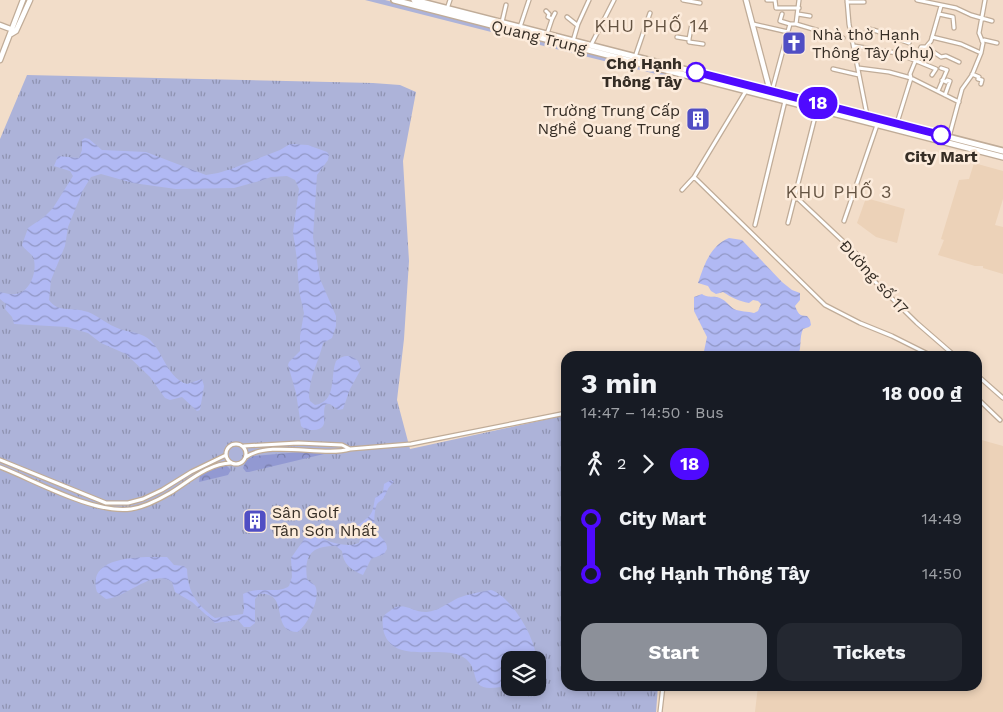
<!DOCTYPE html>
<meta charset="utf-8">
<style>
:root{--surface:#171b24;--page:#242831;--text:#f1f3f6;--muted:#9ea1a6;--accent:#8c9099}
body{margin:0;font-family:"Work Sans",sans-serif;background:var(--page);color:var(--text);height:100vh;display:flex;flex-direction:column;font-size:19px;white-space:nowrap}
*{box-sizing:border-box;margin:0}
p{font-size:16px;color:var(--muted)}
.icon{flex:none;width:28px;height:28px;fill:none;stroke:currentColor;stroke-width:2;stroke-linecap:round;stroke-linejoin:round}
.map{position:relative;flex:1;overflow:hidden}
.sheet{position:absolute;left:561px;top:351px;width:421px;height:340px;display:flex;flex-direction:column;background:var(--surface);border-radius:15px;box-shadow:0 2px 8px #0003}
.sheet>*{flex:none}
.badge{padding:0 10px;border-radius:16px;font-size:18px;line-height:32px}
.fabs{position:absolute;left:501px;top:651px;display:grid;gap:10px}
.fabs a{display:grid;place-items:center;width:45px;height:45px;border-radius:10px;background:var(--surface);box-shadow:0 2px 8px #0003;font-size:25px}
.map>.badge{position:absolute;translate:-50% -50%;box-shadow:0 0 0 2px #fff}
.legs{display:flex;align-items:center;gap:8px;height:55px;padding:0 20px;font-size:16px}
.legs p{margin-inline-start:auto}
.head{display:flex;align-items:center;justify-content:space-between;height:85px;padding:0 20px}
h1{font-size:28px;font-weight:700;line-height:38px}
.primary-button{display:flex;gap:10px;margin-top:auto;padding:10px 20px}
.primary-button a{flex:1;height:58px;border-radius:15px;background:var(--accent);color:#fff;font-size:20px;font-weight:700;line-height:58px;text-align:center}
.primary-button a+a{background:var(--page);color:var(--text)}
ul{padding:0 20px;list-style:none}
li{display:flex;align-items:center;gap:18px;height:55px;font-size:19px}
li i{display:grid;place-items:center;width:8px;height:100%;margin:0 6px;background:currentColor}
li i::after{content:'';width:12px;height:12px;margin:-6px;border:4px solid;border-radius:50%;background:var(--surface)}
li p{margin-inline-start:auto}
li:first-child i{background:linear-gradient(#0000 50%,currentColor 0)}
li:last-child i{background:linear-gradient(currentColor 50%,#0000 0)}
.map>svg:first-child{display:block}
</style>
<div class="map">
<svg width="1003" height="712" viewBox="0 0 1003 712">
<defs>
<pattern id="grass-tufts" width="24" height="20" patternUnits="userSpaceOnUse" patternTransform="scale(1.25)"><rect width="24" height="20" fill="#adb3d9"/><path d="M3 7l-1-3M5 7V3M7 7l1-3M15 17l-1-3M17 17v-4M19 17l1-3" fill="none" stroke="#8e92b0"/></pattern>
<pattern id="forest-crowns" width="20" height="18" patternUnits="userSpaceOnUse" patternTransform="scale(1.25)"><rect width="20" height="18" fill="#9299d2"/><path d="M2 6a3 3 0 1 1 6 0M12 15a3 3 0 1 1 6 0" fill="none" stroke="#787daa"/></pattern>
<pattern id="water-waves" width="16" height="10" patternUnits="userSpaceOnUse" patternTransform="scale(1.25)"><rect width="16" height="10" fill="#b1b9f4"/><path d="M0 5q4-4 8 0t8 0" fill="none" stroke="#9197c5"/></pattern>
</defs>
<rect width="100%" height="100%" fill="#f2ddc9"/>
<path fill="#ecd2b8" d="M974,163L1003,171V199L995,225L1003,227V274L983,268V266H975L938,255L944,240L941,239L959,180L969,179Z
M866,198L905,209L897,243L876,237L857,223Z
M978,439L1003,446V712H755L758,686H978Z"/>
<path fill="url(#grass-tufts)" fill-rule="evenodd" d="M27,75L373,83L400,85L416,92L403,161L409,261L404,339L397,400L410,449L566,415V686H658L656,712H0V139ZM510,660H538V688H510Z"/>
<path fill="url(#forest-crowns)" d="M300,452L324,454L249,472H246L243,468L246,461L253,456Z
M226,465L231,470L228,475L199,482L200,475L221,466Z"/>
<path fill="#adb3d9" d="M365,0H385L512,32L511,37Z
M530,36L673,74L672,78L528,42Z"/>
<path fill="url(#water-waves)" d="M85,138L89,139L102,150L146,152L206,175L218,173L231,169L280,150L290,144L308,145L327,152L329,155L328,160L317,175L313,237L320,279L336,316V326L332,338L323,343C319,361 309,377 309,397L310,401L315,405C337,402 330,376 336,361C343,355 351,354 358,361L361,369L350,389L343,409L338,410L330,404H326C320,414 332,429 313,430C307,430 305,430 301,426L296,393L288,365L289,362L300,351V336L304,313L299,291L297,260L293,232L299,189L295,180L287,176L271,177L260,181L234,188L176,189L133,183L101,174L91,177L83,190L68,227L65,246L51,280L49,300C58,313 71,307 84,311C95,313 105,323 115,327C124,332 135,331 144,336C163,345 164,377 187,384L202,379L204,386L200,410L197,411L182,397L170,400L165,398L150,377L126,354L101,343L88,333L67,327L14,324L12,317L5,309L6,304L0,299V292C5,293 12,295 16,294C31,292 38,269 33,257C31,253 25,250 22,245L28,228L44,217L53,208L73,176L70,171L54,166L58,156L79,158L82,150V140Z
M729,238L742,240L782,282L792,290L800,293V300L795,306C798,313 799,316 807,316L810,320L811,325L809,327L803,329C799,338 802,347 798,356H703L707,337L694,311V297L702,294C708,298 711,296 717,297C725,299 728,305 734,309C740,312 748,311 754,313L758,311L761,304L758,301L753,300L749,303C739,301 732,298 723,292L716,294L711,291L708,286L698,283C704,265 710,246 729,238Z
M391,480L394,482C386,489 388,491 383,499C381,501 378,502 377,504C374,511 373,526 377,532C381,539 387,540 387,549L384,554L371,559L363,575C351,570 343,564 342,551L336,546C311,546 304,555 307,579C310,582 315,584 316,588C320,600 307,625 298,632C269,633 291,591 259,594L255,599V623L250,627H244L238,620L215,623L192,602L175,592L172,582C153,568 126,598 106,599L97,592C85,554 144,557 167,557L174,565L184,566L187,569C188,593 196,604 215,618L243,614L244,609L243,594C259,585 278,595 289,586L292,577L291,558L307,535C316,532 318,537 326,540C335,544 351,547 359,543L361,536L358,531L357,526C371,515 372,517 375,498L383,492L384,484Z
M491,590C511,596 537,640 536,660H510V685C461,697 485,670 463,657C440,644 395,665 384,633C383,628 382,622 383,618C385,613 388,613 391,610C403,600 413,613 427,612C438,611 448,603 458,598C469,594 480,592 491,590Z"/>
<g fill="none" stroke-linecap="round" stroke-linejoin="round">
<g stroke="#c0ac98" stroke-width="5.5">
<path id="minor" d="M683,0L700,3
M767,0H775
M775,0L776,8H799
M847,0L849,24L867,115
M917,0L956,8L971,15L992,21
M847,2H864
M447,9L450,0
M546,11L549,14L548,17L552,19L547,34
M782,14L780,21L790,24
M798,14L810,16
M939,14L953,17L954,28
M567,17L577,25
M552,19L555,13
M502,22L506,5
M753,24L788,32
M796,24L843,38
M520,27L529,0
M851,32L867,34L869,29C883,32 895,38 909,43L912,35L918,37
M677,37L689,39V42L703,44
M932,37L961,44L981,53
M689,39L692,23
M573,41L578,24L589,0
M982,41L984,40L997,43
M591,45L614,0
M854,46L897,53L936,69L932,75
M926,47L941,57L946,56L959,62
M635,57L650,13
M858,68L889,72L911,78L959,102
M833,69L859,75
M972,74L979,77L978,79L982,80L981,84
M942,80L946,82L947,80L950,81L945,95
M770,91L773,87L790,24H796L799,0
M938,91L947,70L941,68
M897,123L911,78L910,74L921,47H926L931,41L941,6
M949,137L962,89L972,75L981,53L983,43L979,33L985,0
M694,177L825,305L860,323L892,336L932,356
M682,190L694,177L746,91
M795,196L863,260L862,269L917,323L955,356
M844,221L877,125
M788,223L817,109
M755,225L785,101
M978,376L1003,398
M978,399L1000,420
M226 454a10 10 0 1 1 20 0a10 10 0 1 1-20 0Z
M244,446L298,443L342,445L350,449
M246,457C270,440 323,457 350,449L411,444L566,413
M0,460L106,503H128L143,499L162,490L191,472L226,455
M0,467C36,481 93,514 131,509C145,507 158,500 170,493C188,482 209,463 231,463
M660,712L663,686"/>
</g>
<g stroke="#c0ac98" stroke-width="7">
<path id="tertiary" d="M0,25L13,30
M11,34L16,31L30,0
M0,60L23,0"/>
</g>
<g stroke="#c0ac98" stroke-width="7">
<path id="secondary" d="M746,0L770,91"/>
</g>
<g stroke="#c0ac98" stroke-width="8">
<path id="primary" d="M394,0L1003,157
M414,0L1003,151"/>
</g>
<use href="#minor" stroke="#fff" stroke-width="3"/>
<use href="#tertiary" stroke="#fff" stroke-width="4.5"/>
<use href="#secondary" stroke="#fff" stroke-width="4.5"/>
<use href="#primary" stroke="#fff" stroke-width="5"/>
</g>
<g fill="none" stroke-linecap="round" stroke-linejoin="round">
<g stroke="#fff" stroke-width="11">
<path id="line-1" d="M696,72L941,135"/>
</g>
<use href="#line-1" stroke="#4f0aff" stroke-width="8"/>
</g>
<defs>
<g id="church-square" transform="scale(1.25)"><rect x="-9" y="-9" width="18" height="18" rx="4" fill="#504ec4" stroke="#fcebdb"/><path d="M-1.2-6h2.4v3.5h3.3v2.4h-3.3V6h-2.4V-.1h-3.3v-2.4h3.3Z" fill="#fff"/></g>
<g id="building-square" transform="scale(1.25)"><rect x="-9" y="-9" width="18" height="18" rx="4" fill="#504ec4" stroke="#fcebdb"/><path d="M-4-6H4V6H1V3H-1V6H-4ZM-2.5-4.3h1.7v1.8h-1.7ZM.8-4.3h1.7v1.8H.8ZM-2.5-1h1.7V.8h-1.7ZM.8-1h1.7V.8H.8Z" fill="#fff"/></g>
</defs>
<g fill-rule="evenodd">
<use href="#church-square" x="794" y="43"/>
<use href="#building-square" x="698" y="119"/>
<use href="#building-square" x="255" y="521"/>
</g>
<g fill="#fff" stroke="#4f0aff" stroke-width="2.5">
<circle cx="696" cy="72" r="9"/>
<circle cx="941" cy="135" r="9"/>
</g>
<g text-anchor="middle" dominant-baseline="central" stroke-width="5" stroke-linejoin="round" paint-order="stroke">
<g font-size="16" fill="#352d25" stroke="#fcebdb" text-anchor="start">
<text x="812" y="34">Nhà thờ Hạnh<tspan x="812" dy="18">Thông Tây (phụ)</tspan></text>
<text x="680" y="110" text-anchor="end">Trường Trung Cấp<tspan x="680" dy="18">Nghề Quang Trung</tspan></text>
<text x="272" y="512">Sân Golf<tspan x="272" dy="18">Tân Sơn Nhất</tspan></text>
</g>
<g font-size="16" fill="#352d25" stroke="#fcebdb">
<text transform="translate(539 37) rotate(14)">Quang Trung</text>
<text transform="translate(874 277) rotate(48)">Đường số 17</text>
</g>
<g font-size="16" font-weight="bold" fill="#352d25" stroke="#fcebdb" text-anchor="end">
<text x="682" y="63">Chợ Hạnh<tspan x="682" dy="18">Thông Tây</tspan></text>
<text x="941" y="156" text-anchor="middle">City Mart</text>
</g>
<g font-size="18" letter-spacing="1" fill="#645342" stroke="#fcebdb">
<text x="652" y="25">KHU PHỐ 14</text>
<text x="839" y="191">KHU PHỐ 3</text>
</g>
</g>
</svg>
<div class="fabs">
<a><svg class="icon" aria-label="layers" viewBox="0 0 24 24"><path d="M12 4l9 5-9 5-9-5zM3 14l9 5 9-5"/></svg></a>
</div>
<b class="badge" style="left:818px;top:103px;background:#4f0aff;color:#fff">18</b>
<section class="sheet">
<div class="head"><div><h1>3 min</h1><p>14:47 – 14:50 · Bus</p></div><b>18 000 ₫</b></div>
<div class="legs"><svg class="icon" aria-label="walk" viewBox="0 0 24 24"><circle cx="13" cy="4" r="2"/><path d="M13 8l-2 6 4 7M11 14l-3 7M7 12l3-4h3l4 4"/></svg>2<svg class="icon" aria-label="forward" viewBox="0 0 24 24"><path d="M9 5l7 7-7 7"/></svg><b class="badge" style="background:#4f0aff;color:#fff">18</b></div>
<ul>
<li><i style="color:#4f0aff"></i><b>City Mart</b><p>14:49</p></li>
<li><i style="color:#4f0aff"></i><b>Chợ Hạnh Thông Tây</b><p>14:50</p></li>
</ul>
<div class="primary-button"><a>Start</a><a>Tickets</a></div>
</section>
</div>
